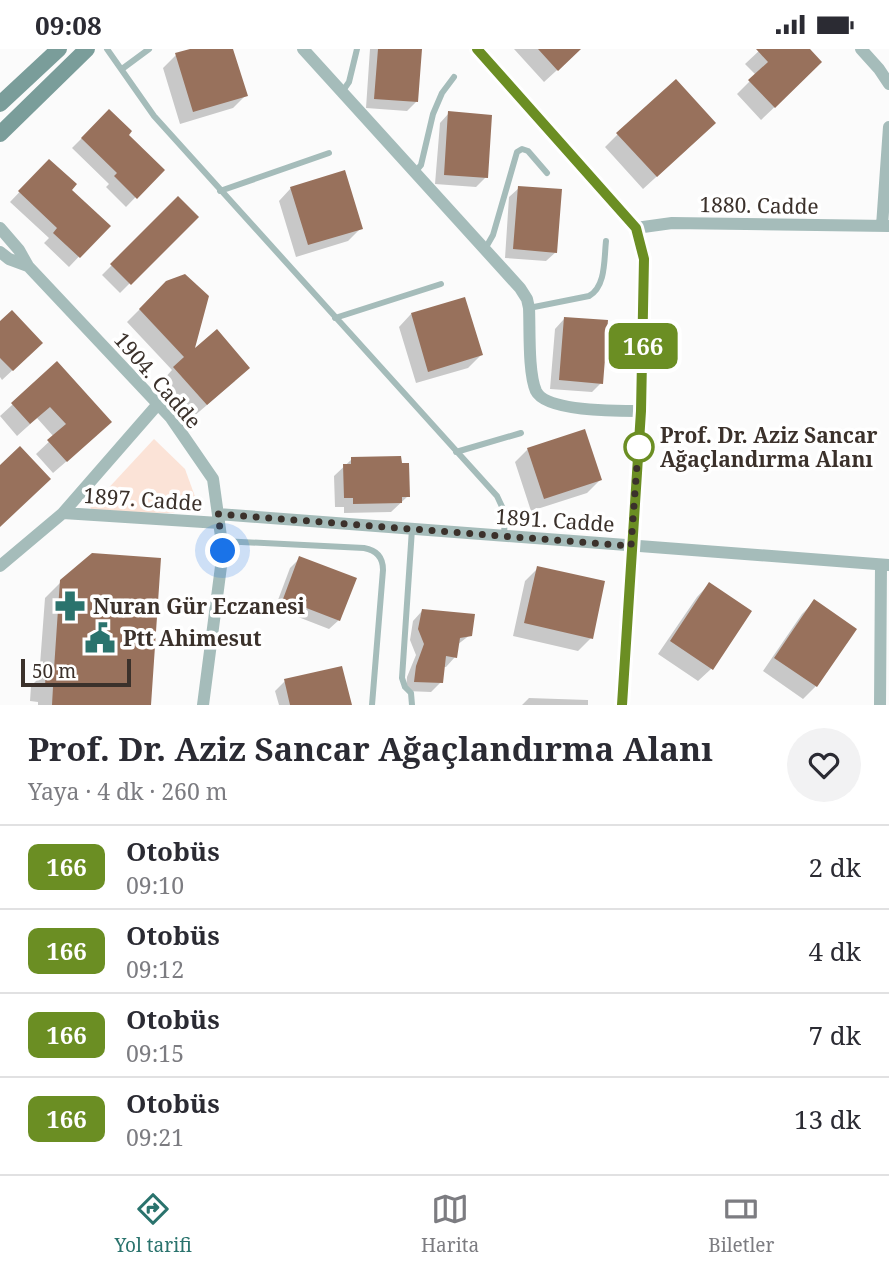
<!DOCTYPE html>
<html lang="tr">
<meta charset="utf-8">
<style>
:root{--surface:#fff;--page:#f2f2f3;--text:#2b2b33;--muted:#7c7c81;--line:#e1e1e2;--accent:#2a736d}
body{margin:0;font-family:"Noto Serif",serif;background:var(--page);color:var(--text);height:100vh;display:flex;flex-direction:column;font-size:26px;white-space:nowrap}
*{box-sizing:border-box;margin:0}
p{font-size:23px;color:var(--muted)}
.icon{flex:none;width:38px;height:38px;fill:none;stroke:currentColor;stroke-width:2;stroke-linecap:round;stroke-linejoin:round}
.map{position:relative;height:656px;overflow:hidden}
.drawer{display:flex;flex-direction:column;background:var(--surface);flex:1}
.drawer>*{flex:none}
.badge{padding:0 14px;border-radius:10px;font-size:24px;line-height:46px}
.scale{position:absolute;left:21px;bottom:18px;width:110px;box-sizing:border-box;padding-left:7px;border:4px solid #3b312b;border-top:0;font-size:19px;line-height:24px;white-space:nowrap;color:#3b312b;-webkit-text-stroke:5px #fff;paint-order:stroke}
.you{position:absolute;width:35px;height:35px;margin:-18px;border:5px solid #fff;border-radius:50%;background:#1a73e8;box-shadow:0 0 0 10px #1a73e833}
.map>.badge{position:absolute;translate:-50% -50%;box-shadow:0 0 0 4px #fff}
.round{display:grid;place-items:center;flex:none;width:74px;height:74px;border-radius:37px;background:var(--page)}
.summary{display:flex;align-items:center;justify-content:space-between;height:119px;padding:0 28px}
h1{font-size:33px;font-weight:700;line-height:52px}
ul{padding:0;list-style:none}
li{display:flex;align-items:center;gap:21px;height:84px;padding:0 28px;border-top:2px solid var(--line)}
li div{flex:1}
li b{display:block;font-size:26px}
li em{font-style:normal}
li .badge{min-width:77px;font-weight:700;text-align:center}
.status{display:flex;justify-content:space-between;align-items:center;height:49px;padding:0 35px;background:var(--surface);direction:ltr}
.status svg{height:19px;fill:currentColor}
.menu{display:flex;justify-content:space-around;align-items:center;height:98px;border-top:2px solid var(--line);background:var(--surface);font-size:19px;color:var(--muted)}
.menu a{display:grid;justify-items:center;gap:4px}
.menu .active{color:var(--accent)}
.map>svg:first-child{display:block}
</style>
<div class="status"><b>09:08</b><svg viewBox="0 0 49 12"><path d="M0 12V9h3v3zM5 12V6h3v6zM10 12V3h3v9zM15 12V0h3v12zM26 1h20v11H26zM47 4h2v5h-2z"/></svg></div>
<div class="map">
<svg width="889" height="656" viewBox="0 0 889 656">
<rect width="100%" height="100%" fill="#fbfbfb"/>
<path fill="#fbe3d7" d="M154,390L185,420L197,453L173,464L96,463L90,459Z"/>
<path fill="#0003" d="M196,0H232L246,46L233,59L180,75L163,19L176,6Z
M370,0H420L416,53L407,62L366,59Z
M514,0H580L544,33Z
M761,0H808L781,52L761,71L737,45L756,26L745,15Z
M109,62L126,86L162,121L126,158L106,138L109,135L72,99Z
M449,64L486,128L476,138L435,135L440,74Z
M618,85L701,87L643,140L605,98Z
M49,112L69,141L108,177L69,218L44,194L49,189L10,153Z
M291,139L361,179L348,192L296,208L279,152Z
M519,139L556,203L546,212L505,209L509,148Z
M178,150L196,168L120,244L102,226Z
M167,233L192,304L235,332L193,368L162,332L172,321L127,273Z
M411,265L481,306L468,319L416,334L399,278Z
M564,270L601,334L592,343L550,340L555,280Z
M0,275L31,304L2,331L0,328Z
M57,315L97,386L53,424L36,405L54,388L37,369L17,387L0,367Z
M528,400L600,431L587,444L531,462L515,413Z
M352,410L408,447L391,463L344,464V458H335L334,427Z
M300,509L339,571L329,580L275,559L290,519Z
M159,511L149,656H38V653L30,652L31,637L39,629L45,549L61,533Z
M538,519L591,589L578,602L513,587L525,532Z
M709,535L711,620L698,632L658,605L697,548Z
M814,553L816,637L803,650L763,622L802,565Z
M422,562L470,586L457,596L455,608L446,618H443L441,633L431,643L406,642L407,628L416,606L410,591L413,572Z
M341,619L350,656H279L275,642L285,632Z
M529,649L588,651V656H522Z"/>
<path fill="#98715c" d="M190,0H233L248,47L193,63L175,4Z
M378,0H422L418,53L374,50Z
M538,0H581L558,22Z
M756,0H810L822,13L775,59L748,31L768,13Z
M676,30L716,74L657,128L616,84Z
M109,60L132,82L129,86L165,121L137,150L114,127L117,124L81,89Z
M448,62L492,66L488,129L444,126Z
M49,110L77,135L72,141L111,177L80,209L53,184L57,179L18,142Z
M345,121L363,180L308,196L290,138Z
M518,137L562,140L557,204L513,200Z
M178,147L199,168L131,236L110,215Z
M185,225L209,247L195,299L217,280L250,319L207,356L173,318L184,308L139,260L166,232Z
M465,248L483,306L428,323L411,264Z
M12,261L43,294L13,322L0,309V272Z
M564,268L608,271L603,335L559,331Z
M57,312L112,373L67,413L47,391L66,375L50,358L30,375L11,354Z
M585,380L602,431L544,450L527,399Z
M20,397L51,430L0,478V416Z
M401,407L402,414H409L410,448H402V454L353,455V449H344L343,415H351V408Z
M92,504L161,509L151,656H52L53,638L45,637L46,620H54L60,531Z
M299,507L357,529L340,572L283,550Z
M537,517L605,532L593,590L524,574Z
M709,533L752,562L713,621L670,592Z
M814,550L857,580L817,638L774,609Z
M422,560L475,565L472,587L460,589L457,609L446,607L443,634L414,633L416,617L424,595L418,580Z
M342,617L352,656H290L284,630Z"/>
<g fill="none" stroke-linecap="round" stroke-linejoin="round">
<path stroke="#a5bcba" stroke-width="6" d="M107,0L154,67L497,447L505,464L504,487
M122,20L149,0
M342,43L349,33L357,0
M415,123L421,116L433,65L442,44L454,28
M220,142L329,104
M485,200L493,186L517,103L522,100L528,102L547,124
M529,259L589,247C606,238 604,210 606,192
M335,269L441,235
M456,403L521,384
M221,492L364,499C376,501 383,508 383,521L372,656
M412,656L411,644L405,638L402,629L412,480"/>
<path stroke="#a5bcba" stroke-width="12" d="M303,0L520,239L527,250L529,259C530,280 528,324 536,342C546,363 620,362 641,362
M477,0L636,179L644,210L641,362L622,656
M861,0L879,20L889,35
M882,177L889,78
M0,179L19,201L28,217L171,369L213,430L223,502L203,656
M636,179L672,174L889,177
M0,203L9,210L28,217
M63,464L158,355
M218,465L889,516
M0,517L63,464L219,474
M880,656L881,516"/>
<path stroke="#7a9d9a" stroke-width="16" d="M0,55L59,0
M0,85L87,0"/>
</g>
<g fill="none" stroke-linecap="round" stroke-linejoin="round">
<g stroke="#fff" stroke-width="16">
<path id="line" d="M477,0L636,179L644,210L641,362L622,656"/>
</g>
<use href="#line" stroke="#6b8e23" stroke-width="10"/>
<path stroke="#3b312b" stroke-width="7" stroke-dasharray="0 12.6" d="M223,502L218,465L631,497L639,389V398"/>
</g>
<defs>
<g id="pharmacy-bare" transform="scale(2.415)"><path d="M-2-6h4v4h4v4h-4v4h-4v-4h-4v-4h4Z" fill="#2a736d" stroke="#fff" stroke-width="2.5" paint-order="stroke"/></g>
<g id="civic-bare" transform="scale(2.415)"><path d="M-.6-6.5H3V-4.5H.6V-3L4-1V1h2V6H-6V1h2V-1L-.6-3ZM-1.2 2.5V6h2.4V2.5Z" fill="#2a736d" stroke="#fff" stroke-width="2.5" paint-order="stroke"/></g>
</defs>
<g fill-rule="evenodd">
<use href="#pharmacy-bare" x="70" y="557"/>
<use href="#civic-bare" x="100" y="589"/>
</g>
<circle fill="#fff" stroke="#6b8e23" stroke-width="3.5" cx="639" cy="398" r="14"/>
<g text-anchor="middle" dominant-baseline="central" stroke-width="7" stroke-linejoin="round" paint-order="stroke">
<g font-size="21" fill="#3b312b" stroke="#fff">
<text transform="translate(759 156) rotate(1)">1880. Cadde</text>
<text transform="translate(158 331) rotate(49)">1904. Cadde</text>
<text transform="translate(143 450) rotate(4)">1897. Cadde</text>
<text transform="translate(555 471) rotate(4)">1891. Cadde</text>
</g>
<g font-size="21" font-weight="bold" fill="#3b312b" stroke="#fff" text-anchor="start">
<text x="660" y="386">Prof. Dr. Aziz Sancar<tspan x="660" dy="24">Ağaçlandırma Alanı</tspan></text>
</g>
<g font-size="21" font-weight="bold" fill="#3b312b" stroke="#fff" text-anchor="start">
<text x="93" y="557">Nuran Gür Eczanesi</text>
<text x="123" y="589">Ptt Ahimesut</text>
</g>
</g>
</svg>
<div class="scale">50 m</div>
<div class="you" style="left:223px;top:502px"></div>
<b class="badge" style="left:643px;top:297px;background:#6b8e23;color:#fff">166</b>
</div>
<section class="drawer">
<div class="summary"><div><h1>Prof. Dr. Aziz Sancar Ağaçlandırma Alanı</h1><p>Yaya · 4 dk · 260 m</p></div><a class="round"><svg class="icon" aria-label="heart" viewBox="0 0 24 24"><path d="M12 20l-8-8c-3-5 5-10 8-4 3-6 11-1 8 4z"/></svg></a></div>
<ul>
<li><span class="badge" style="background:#6b8e23;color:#fff">166</span><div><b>Otobüs</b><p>09:10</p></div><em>2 dk</em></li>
<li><span class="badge" style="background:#6b8e23;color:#fff">166</span><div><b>Otobüs</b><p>09:12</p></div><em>4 dk</em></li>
<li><span class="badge" style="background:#6b8e23;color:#fff">166</span><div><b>Otobüs</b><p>09:15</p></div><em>7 dk</em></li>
<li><span class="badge" style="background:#6b8e23;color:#fff">166</span><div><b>Otobüs</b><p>09:21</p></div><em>13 dk</em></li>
</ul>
</section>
<nav class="menu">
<a class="active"><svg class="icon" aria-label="directions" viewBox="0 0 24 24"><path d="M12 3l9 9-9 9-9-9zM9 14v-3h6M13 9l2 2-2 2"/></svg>Yol tarifi</a>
<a><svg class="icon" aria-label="map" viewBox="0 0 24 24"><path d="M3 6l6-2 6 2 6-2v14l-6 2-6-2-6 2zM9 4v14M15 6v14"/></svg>Harita</a>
<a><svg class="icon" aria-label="tickets" viewBox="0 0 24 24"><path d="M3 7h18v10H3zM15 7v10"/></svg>Biletler</a>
</nav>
